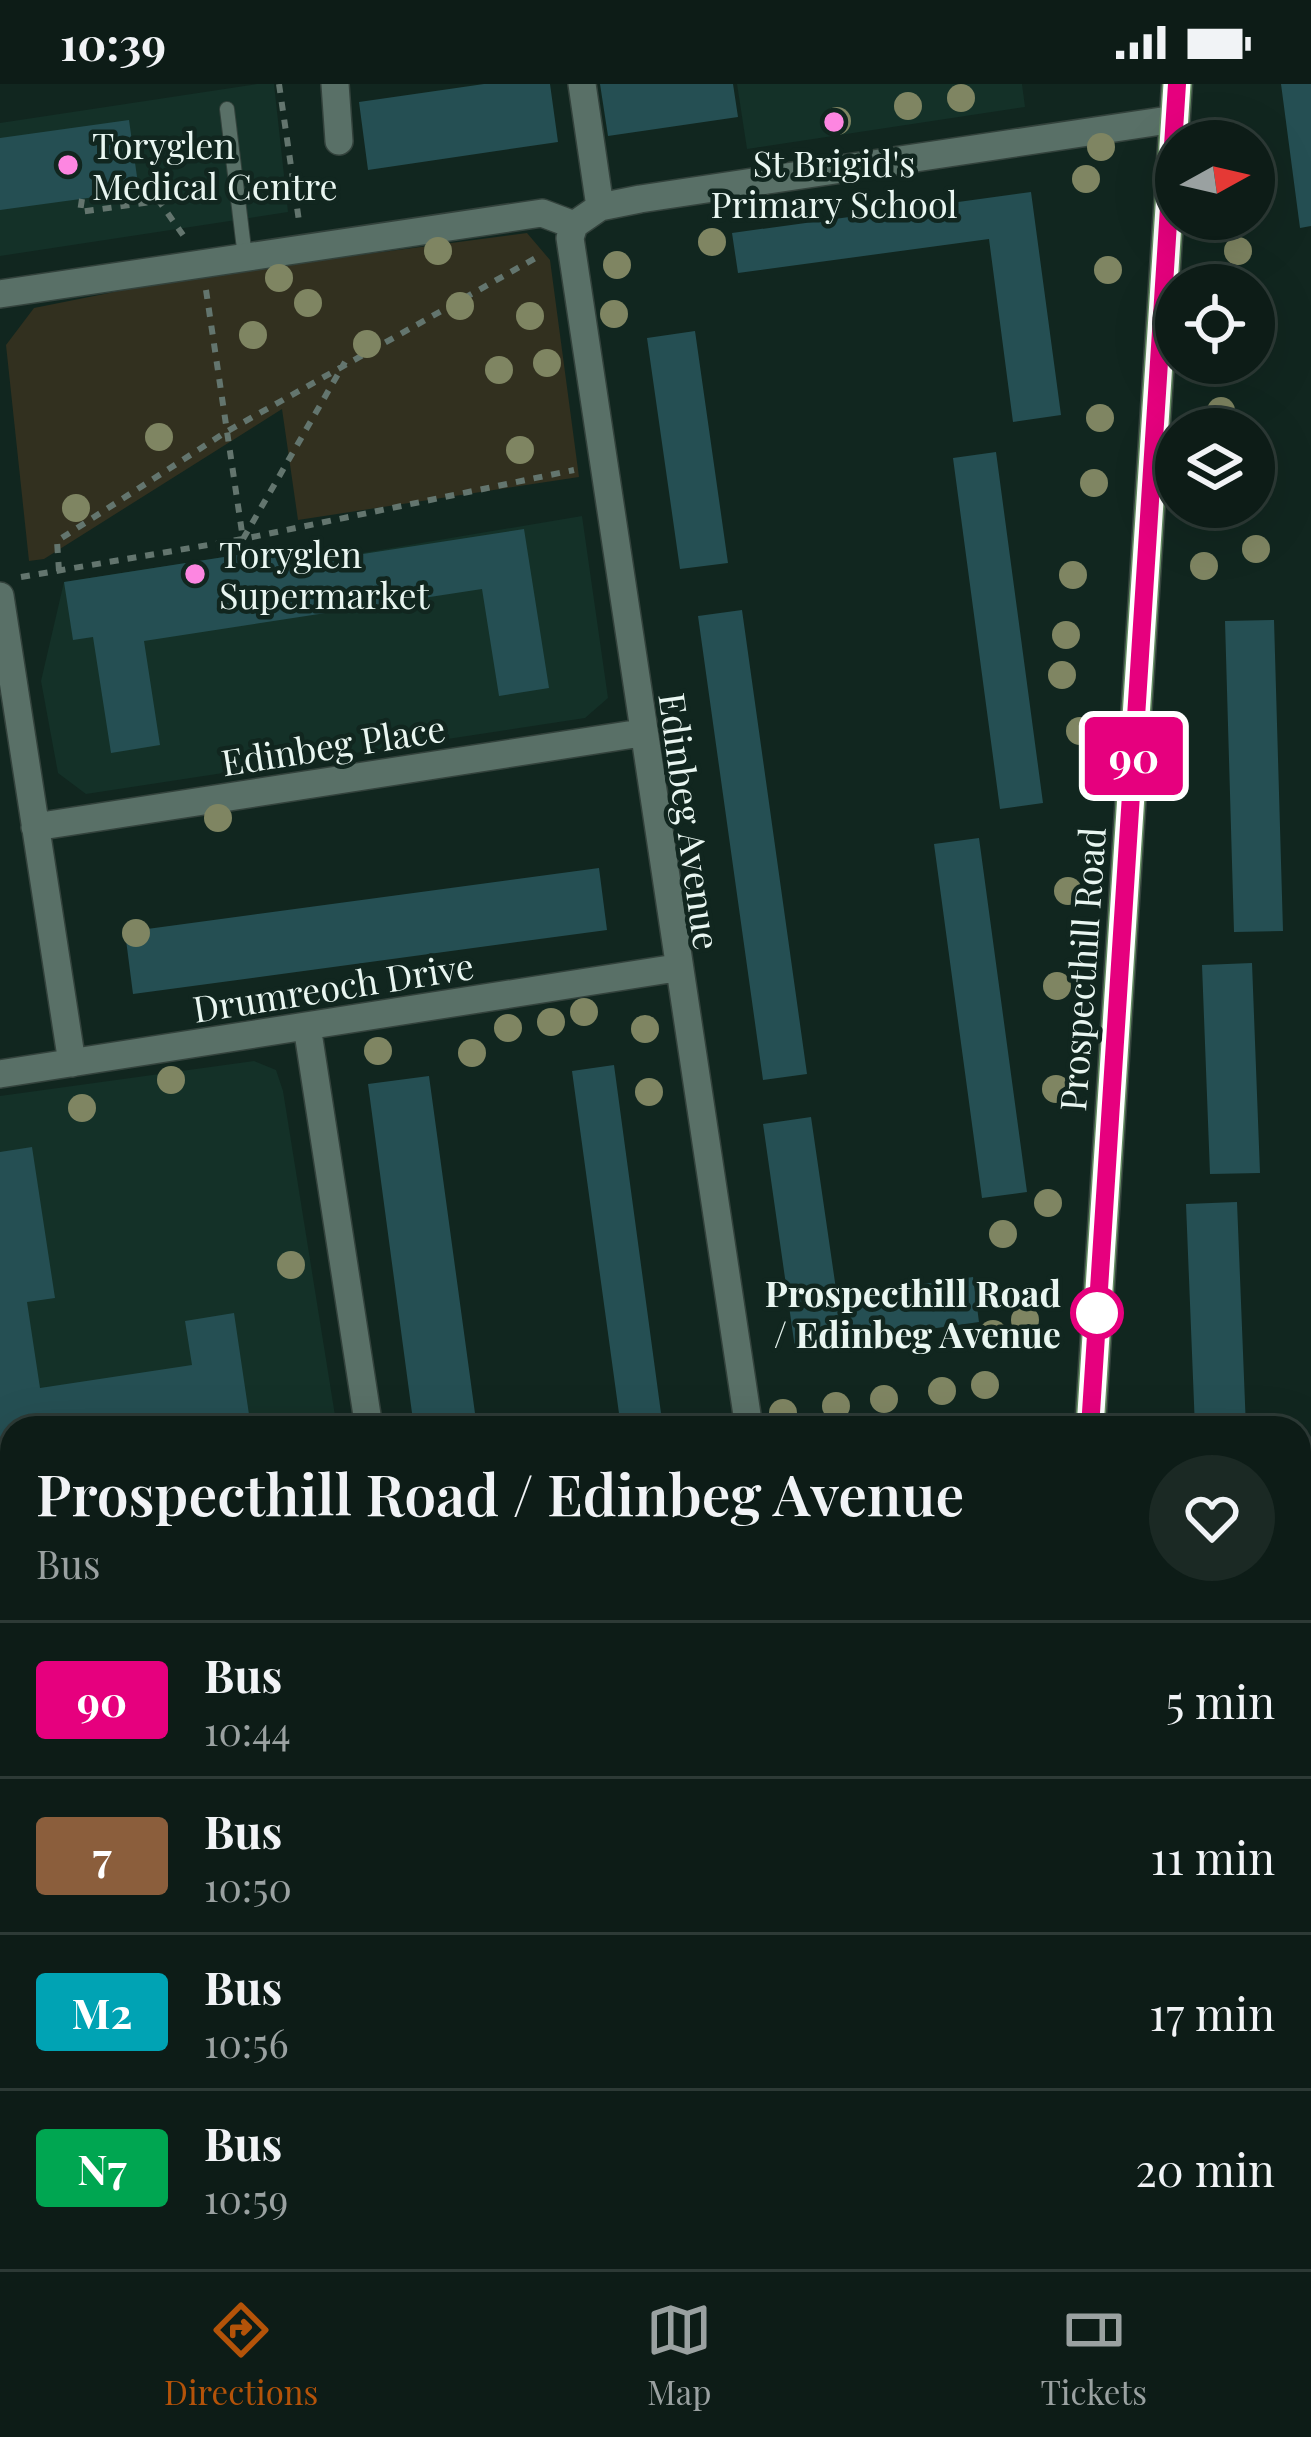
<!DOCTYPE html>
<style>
:root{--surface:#0d1c17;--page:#1b2924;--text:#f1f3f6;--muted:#9aa1a1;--line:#2d3a36;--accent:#b45309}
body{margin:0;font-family:"Playfair Display",serif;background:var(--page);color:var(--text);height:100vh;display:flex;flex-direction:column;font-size:45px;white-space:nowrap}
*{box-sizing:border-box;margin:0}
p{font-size:39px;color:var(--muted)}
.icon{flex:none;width:66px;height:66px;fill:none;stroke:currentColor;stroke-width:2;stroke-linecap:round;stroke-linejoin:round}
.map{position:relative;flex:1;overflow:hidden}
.details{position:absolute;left:0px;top:1332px;width:1311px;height:855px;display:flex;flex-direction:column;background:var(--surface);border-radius:36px 36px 0 0;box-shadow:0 12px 48px #0002,0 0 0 3px var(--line)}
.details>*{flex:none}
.badge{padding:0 24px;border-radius:9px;font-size:42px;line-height:78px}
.needle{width:78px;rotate:82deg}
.fabs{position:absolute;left:1155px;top:36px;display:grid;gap:24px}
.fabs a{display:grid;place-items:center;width:120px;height:120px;border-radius:50%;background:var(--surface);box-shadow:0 12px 48px #0002,0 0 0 3px var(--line);font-size:60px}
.map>.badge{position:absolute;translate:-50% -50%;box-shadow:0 0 0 6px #fff}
.round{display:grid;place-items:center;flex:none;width:126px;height:126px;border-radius:63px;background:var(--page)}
.overview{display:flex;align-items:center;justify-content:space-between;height:204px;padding:0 36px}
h1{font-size:57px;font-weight:600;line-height:90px}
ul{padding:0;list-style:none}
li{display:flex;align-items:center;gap:36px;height:156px;padding:0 36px;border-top:3px solid var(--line)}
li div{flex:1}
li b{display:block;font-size:45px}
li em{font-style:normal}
li .badge{min-width:132px;font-weight:700;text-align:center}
.status{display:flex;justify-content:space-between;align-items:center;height:84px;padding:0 60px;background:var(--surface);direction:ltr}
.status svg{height:33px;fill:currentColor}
.dock{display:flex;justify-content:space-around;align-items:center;height:168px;border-top:3px solid var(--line);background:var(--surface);font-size:33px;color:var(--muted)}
.dock a{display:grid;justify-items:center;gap:6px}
.dock .current{color:var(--accent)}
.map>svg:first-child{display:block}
</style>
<div class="status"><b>10:39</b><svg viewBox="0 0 49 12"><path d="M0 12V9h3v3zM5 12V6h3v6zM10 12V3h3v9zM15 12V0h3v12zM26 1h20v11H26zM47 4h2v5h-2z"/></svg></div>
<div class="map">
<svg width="1311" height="2185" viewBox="0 0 1311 2185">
<rect width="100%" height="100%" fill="#11261f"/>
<path fill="#143128" d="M257,0H274L288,128L0,172V39Z
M737,0H1022L1025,23L747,65Z
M582,432L608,614L585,634L86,710L58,689L41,597L64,498L282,464L285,482Z
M254,977L276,986L283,1007L337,1344H12V1895L0,1899V1012Z"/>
<path fill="#32301f" d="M527,149L550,176L579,393L298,436L282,325L44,475L29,477L6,261L34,224L184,194Z"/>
<path fill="#254f53" d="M484,0H550L558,58L368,86L359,18Z
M600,0H733L738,33L608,52Z
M1281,0H1311V142L1300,144Z
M129,36L139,107L0,126V54Z
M1031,108L1061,331L1013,338L989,155L738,189L732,149Z
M695,247L728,479L680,485L647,254Z
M996,368L1043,719L1000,725L953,374Z
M524,445L549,604L499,612L482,505L144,557L160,661L111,669L93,553L73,556L64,498L282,464L285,482Z
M742,526L807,990L763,996L698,532Z
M1274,536L1283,847L1234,848L1225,537Z
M979,754L1027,1108L982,1114L934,760Z
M599,784L607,846L133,910L125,848Z
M1252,879L1260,1089L1210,1090L1202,881Z
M614,981L663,1344H621L572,987Z
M429,992L477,1344H414L368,1000Z
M811,1033L837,1212L973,1193L979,1238L795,1264L763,1040Z
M32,1063L55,1214L27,1218L40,1304L192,1281L185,1237L234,1229L251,1344H12L9,1752L0,1690V1068Z
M1237,1118L1246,1344H1195L1186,1120Z
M7,1992L12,1995V2046L0,2039V2003Z
M52,2175H101L96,2185H47Z
M790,2175H839L841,2185H758Z
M1194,2175H1299L1297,2185H1203L1192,2182Z"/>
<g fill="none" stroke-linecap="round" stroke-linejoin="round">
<g stroke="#33423c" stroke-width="16">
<path id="lane" d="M227,25L245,173"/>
</g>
<g stroke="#33423c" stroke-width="30">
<path id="street" d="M335,0L339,57
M582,0L600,123
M574,141L570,154L749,1344
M574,141L600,123L640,115L1175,35
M0,210L542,129L574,141
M0,512L72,979
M35,743L641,649
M307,942L369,1344
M0,990L676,884
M1299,1494L1311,1493
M0,2117L12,2114"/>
</g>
<g stroke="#33423c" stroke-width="33">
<path id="secondary" d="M1090,1344L1177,0
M1031,2185L1032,2175"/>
</g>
<path stroke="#63756e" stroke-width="6" stroke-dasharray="9 9" stroke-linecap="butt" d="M279,0L299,137
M82,115L80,128L159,117L183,151
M206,206L243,455L345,278
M59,487L57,457L226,348L541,171
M21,493L243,455L574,386"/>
<use href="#lane" stroke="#597067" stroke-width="14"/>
<use href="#street" stroke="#597067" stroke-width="27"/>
<use href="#secondary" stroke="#658d63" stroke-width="30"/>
</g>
<g fill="#7f8562">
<circle cx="961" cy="14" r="14"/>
<circle cx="908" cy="22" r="14"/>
<circle cx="837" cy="37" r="14"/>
<circle cx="1101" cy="63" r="14"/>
<circle cx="1086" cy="95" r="14"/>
<circle cx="712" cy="158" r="14"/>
<circle cx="438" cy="167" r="14"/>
<circle cx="1238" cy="167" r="14"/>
<circle cx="617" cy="181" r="14"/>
<circle cx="1108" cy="186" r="14"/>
<circle cx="279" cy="194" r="14"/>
<circle cx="308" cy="219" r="14"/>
<circle cx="460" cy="222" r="14"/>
<circle cx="614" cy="230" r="14"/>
<circle cx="530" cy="232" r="14"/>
<circle cx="253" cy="251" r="14"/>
<circle cx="367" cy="260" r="14"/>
<circle cx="547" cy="279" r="14"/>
<circle cx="499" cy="286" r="14"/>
<circle cx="1221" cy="327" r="14"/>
<circle cx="1100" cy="334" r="14"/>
<circle cx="159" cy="353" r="14"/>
<circle cx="520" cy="366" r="14"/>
<circle cx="1094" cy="399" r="14"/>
<circle cx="76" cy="424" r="14"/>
<circle cx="1256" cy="465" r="14"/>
<circle cx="1204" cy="482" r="14"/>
<circle cx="1073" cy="491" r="14"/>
<circle cx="1066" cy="551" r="14"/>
<circle cx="1062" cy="591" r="14"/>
<circle cx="1080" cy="647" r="14"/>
<circle cx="218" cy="734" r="14"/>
<circle cx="1068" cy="807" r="14"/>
<circle cx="136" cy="849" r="14"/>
<circle cx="1057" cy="902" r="14"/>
<circle cx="584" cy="928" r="14"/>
<circle cx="551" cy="938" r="14"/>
<circle cx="508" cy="944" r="14"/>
<circle cx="645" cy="945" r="14"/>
<circle cx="378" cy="967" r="14"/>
<circle cx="472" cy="969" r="14"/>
<circle cx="171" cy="996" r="14"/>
<circle cx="1056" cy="1005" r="14"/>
<circle cx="649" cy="1008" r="14"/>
<circle cx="82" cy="1024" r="14"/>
<circle cx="1048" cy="1119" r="14"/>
<circle cx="1003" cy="1150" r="14"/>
<circle cx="291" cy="1181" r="14"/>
<circle cx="1025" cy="1236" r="14"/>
<circle cx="993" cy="1250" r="14"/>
<circle cx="985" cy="1301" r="14"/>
<circle cx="942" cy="1307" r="14"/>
<circle cx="884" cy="1315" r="14"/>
<circle cx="836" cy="1322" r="14"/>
<circle cx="783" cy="1329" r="14"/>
</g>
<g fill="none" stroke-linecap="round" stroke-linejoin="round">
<g stroke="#fff" stroke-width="27">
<path id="line" d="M1090,1344L1177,0"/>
</g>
<use href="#line" stroke="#e6007e" stroke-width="18"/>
</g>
<g fill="#fd86e1" stroke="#11261f" stroke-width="4.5">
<circle cx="834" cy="38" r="12"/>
<circle cx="68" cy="81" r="12"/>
<circle cx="195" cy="490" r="12"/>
</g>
<circle fill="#fff" stroke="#e6007e" stroke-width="6" cx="1097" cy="1229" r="24"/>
<g text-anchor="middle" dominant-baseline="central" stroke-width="9" stroke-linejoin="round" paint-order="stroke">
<g font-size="36" fill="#e9f6f1" stroke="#11261f" text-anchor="start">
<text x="92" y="60">Toryglen<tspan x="92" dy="41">Medical Centre</tspan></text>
<text x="834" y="78" text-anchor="middle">St Brigid's<tspan x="834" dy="41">Primary School</tspan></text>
<text x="219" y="469">Toryglen<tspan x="219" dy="41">Supermarket</tspan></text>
</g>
<g font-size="36" fill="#e9f6f1" stroke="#11261f">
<text transform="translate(333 660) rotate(-9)">Edinbeg Place</text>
<text transform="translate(691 737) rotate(82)">Edinbeg Avenue</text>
<text transform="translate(1081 885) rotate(-86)">Prospecthill Road</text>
<text transform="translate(333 902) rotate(-9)">Drumreoch Drive</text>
</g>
<g font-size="36" font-weight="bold" fill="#e9f6f1" stroke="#11261f" text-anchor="end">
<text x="1061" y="1208">Prospecthill Road<tspan x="1061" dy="41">/ Edinbeg Avenue</tspan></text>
</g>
</g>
</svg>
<div class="fabs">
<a><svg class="needle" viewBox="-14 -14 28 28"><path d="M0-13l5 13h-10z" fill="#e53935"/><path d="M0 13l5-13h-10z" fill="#9aa1a1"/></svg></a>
<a><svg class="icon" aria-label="locate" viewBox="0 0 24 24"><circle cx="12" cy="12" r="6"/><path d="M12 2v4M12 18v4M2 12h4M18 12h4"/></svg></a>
<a><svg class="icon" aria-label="layers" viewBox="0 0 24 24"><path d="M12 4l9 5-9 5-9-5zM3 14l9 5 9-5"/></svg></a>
</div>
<b class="badge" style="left:1134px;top:672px;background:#e6007e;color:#fff">90</b>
<section class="details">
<div class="overview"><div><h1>Prospecthill Road / Edinbeg Avenue</h1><p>Bus</p></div><a class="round"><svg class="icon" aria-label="heart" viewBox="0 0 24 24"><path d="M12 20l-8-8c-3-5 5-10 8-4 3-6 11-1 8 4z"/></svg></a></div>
<ul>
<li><span class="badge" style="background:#e6007e;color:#fff">90</span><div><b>Bus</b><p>10:44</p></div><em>5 min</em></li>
<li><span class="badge" style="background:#8b5e3c;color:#fff">7</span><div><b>Bus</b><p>10:50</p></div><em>11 min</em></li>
<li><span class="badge" style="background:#00a3b4;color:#fff">M2</span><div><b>Bus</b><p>10:56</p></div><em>17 min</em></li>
<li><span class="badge" style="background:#00a651;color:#fff">N7</span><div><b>Bus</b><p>10:59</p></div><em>20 min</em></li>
</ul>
</section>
</div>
<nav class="dock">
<a class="current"><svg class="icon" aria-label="directions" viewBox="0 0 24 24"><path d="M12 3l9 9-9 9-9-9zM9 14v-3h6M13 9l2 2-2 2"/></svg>Directions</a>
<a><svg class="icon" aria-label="map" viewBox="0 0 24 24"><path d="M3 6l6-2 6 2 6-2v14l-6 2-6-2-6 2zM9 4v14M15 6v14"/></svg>Map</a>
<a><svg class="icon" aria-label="tickets" viewBox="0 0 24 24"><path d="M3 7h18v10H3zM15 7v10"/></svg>Tickets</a>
</nav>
